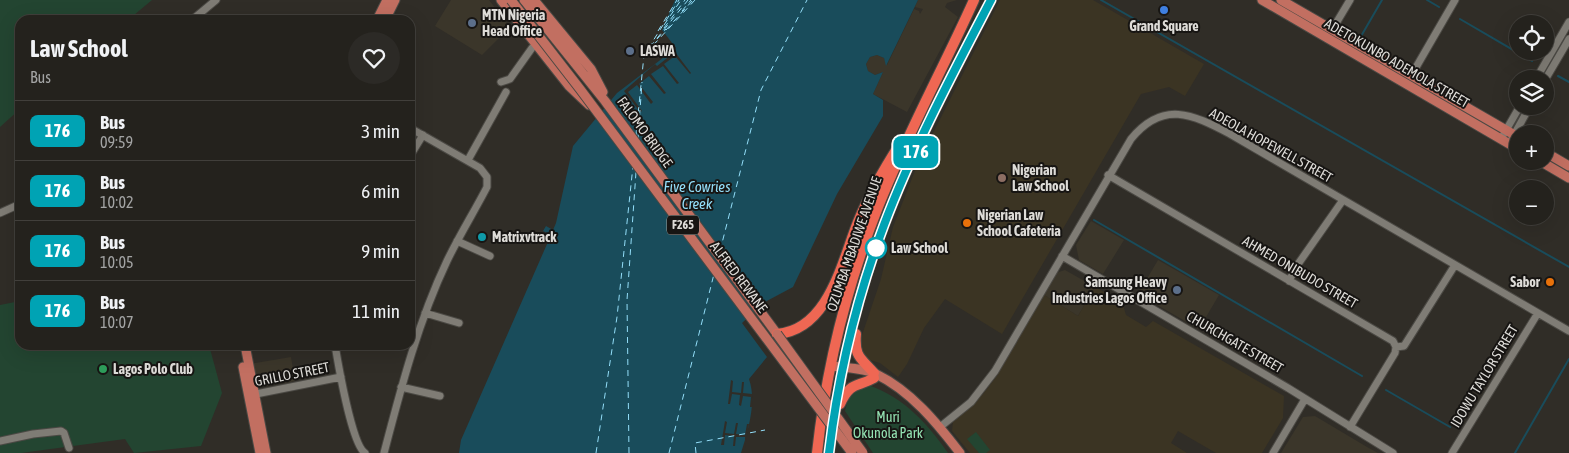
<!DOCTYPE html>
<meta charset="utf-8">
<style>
:root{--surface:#24221d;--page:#2c2a26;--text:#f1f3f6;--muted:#a3a4a4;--line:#413f3b}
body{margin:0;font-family:"Asap Condensed",sans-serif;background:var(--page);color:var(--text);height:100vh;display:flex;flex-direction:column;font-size:19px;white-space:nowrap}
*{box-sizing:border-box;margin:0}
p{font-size:16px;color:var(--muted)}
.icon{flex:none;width:28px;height:28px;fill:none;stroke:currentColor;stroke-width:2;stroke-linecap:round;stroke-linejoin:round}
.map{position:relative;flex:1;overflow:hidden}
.panel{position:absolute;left:15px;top:15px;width:400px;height:335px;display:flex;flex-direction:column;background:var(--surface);border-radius:15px;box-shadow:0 5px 20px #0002,0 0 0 1px var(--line)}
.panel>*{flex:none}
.badge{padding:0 10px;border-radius:8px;font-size:18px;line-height:32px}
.fabs{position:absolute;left:1509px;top:15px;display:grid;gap:10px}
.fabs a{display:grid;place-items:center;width:45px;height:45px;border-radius:50%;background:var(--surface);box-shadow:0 5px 20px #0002,0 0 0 1px var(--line);font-size:25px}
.map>.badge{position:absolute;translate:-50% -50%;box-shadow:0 0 0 2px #fff}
.round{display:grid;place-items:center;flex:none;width:52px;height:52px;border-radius:26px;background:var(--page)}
.overview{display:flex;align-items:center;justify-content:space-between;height:85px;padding:0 15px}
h1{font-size:24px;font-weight:700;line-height:38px}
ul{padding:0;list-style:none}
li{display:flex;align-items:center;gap:15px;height:60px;padding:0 15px;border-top:1px solid var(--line)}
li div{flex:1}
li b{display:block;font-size:19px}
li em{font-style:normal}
li .badge{min-width:55px;font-weight:700;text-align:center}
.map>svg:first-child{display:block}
</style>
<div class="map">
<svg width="1569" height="453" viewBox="0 0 1569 453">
<rect width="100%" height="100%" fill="#302d27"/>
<path fill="#3b362a" d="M451,0H489L510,27L482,55L435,26Z
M918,0H957L947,3L945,7L958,17L907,112L873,94L883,72L875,75L868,71L866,64L870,57L877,55L884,58L887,65L914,9L919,11L920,14L923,9L915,7Z
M1091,221L1124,240L1103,274L1079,260L1076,245Z
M1158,260L1219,295L1199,329L1138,294Z
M1065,270L1095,287L1078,316L1044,295L1056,273Z
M291,357L295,381L260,387L254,384L250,364Z
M1315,416L1367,447L1378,453H1281L1303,417Z"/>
<path fill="#3b3423" d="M1000,0H1093L1204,64L1185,96L1169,87L1141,94L1002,334L945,299L924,328L907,364L898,377L880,363L863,358L860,341L881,279L893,227L918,163Z
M1095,287L1122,302L1126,315L1146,327L1153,321L1284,396L1283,418L1262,453H1216L1178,431L1171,443L1187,453H970L952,431L953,422L983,394L996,377L1044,295L1078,316Z"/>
<path fill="#234531" d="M0,0H152L128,20H20V109L0,127Z
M20,301V345H209L222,393L201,446L134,453L125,439L21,453H0V305Z
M871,386C904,398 928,424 948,453H873L845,411C849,395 854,388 871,386Z
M976,432L990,450L986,453H979L967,439Z"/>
<path fill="#194c5b" d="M675,0H918L886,66L884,58L877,55L870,57L866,64L868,71L875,75L883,72L873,94L883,100V116L837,194L793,287L763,303L742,323L767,357L749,379C757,402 748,431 741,453H459L461,440L551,235L543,231L546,226L553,230L556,223L573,146L617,93L676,48L662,30Z"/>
<path fill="#302d27" d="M675,52L691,73L690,74L675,56L664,64L679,83L677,84L663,66L651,74L666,93L664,94L649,76L639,84L653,102L651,104L637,85L628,92L642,111L640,112L624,91L655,64L657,66Z
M731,380L733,381L732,392L741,393L742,382H744L743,393L752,394L753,383L752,407H750L751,397L743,396L741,406L739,405L740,395L732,394L730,404H728Z
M725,421L727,422L725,433L734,434L736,423H738L736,434L745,435L747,424H749L745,448V437H736L735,446H733L734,436L725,435L724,445H721Z"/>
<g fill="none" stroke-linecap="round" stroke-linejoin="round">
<path stroke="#194c5b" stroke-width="2" d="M1101,0L1569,267
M1427,0L1439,7
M1460,19L1532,61
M1360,38L1382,0
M1558,76L1569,82
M1094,220L1362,376
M1386,390L1450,427
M1515,453L1569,359"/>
<path stroke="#93def9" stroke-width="1" stroke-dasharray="6 5" stroke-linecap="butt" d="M682,11L691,0
M664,25L681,0
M664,28L685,0
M666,30L693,0
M658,31L677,0
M657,39L666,29
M650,47L688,0
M646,53L695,0
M636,135L644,55L679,0
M638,138L642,82
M720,251L761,90L807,0
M596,453L617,317L633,166
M629,453L627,300L636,172
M669,453L714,274
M696,453L695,443L765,430"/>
<g stroke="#4b4944" stroke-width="9">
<path id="minor" d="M192,20L216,0
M1332,30L1350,0
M1411,76L1455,0
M1536,79L1569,22
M1545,80L1569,39
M501,82L510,79L532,48
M1501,139L1520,106
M1509,144L1530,106
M410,156L423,135
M468,160L506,92
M1108,175L1393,341L1396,347L1395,353L1350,427
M0,213L20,204
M457,241L490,256
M1062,256L1288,388L1393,453
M1289,281L1296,267L1343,200
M425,313L459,323
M335,345C338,363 352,445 365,453
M1396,347L1404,346L1455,265
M401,387L440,396
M251,395L341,377
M940,427L971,402L995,371L1131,139C1163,100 1192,114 1230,134L1569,331
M0,441L33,434L61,431L64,433L69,448
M384,453C401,388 418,322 447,261C459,236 474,212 487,187V177L480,168L410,128
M1273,453L1305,399
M1452,453L1538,313"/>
</g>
<g stroke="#4b4944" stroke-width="11">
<path id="major" d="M501,0L569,86L589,105
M524,0L605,101L777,334
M534,0L591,69L603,92
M1262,0L1518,149
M1281,0L1518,137
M377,20L387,0
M385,20L395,0
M1545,152L1569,166
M1540,161L1569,178
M245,345L266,453
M831,366C845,368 864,368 876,374C911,391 937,423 960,453
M243,367L260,453"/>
</g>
<g stroke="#4b4944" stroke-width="12">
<path id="highway" d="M777,334C829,330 842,261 858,222C869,195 884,169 900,144
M856,334C854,357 861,358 874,373
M840,404C851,381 856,388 874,378
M817,453C826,370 847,285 878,207C906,136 943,69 974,0
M829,453C839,377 856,297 884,225C913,148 953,73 991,0"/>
</g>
<use href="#minor" stroke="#7f7c75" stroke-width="7"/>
<use href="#major" stroke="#c26f61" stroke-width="9"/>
<use href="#highway" stroke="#ef6753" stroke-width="10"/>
<g stroke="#4b4944" stroke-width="11" stroke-linecap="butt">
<path id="major-bridge" d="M511,0L580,89L852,453
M777,334L863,453"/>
</g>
<use href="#major-bridge" stroke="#c26f61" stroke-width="9"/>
</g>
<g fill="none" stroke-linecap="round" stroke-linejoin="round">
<g stroke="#fff" stroke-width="11">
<path id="line" d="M829,453C838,377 857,297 884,225C913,148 953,73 991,0"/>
</g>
<use href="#line" stroke="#00a3b4" stroke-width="8"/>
</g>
<circle fill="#3f7fe0" stroke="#171513" stroke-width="2" cx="1164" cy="10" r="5"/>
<g fill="#5c6f8a" stroke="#171513" stroke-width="2">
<circle cx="472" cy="23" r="5"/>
<circle cx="630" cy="51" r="5"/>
<circle cx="1177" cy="290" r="5"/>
</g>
<circle fill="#8d6e63" stroke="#171513" stroke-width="2" cx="1002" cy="178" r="5"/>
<g fill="#e8710a" stroke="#171513" stroke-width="2">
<circle cx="967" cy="223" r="5"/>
<circle cx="1550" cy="282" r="5"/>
</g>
<circle fill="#0f9aa8" stroke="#171513" stroke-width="2" cx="482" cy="237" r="5"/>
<circle fill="#fff" stroke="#00a3b4" stroke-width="2.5" cx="876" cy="248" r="10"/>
<circle fill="#2e9e5b" stroke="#171513" stroke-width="2" cx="103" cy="369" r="5"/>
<g text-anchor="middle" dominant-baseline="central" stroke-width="4" stroke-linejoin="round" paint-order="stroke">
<rect fill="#171513" stroke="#a2a09d" stroke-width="1" x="667" y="215.5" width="32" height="19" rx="4"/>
<g font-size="12" font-weight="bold" fill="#dedcd8">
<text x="683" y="225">F265</text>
</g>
<g font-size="14" font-weight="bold" fill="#dedcd8" stroke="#171513" text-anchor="start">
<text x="482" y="15">MTN Nigeria<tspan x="482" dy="16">Head Office</tspan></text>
<text x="1164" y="26" text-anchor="middle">Grand Square</text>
<text x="640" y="51">LASWA</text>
<text x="1012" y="170">Nigerian<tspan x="1012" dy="16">Law School</tspan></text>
<text x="977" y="215">Nigerian Law<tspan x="977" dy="16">School Cafeteria</tspan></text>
<text x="492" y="237">Matrixvtrack</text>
<text x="1167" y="282" text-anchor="end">Samsung Heavy<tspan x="1167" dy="16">Industries Lagos Office</tspan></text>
<text x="1540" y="282" text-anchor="end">Sabor</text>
<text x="113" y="369">Lagos Polo Club</text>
</g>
<g font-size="14" fill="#dedcd8" stroke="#171513">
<text transform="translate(1397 63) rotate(30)">ADETOKUNBO ADEMOLA STREET</text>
<text transform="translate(645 132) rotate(54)">FALOMO BRIDGE</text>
<text transform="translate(1271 145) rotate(29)">ADEOLA HOPEWELL STREET</text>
<text transform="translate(854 244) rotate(-71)">OZUMBA MBADIWE AVENUE</text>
<text transform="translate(1300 272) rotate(30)">AHMED ONIBUDO STREET</text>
<text transform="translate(739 277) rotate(53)">ALFRED REWANE</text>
<text transform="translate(1235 342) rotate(30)">CHURCHGATE STREET</text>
<text transform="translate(292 374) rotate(-11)">GRILLO STREET</text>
<text transform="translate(1484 376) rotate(-59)">IDOWU TAYLOR STREET</text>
</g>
<g font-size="14" font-weight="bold" fill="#dedcd8" stroke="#171513" text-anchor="start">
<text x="891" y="248">Law School</text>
</g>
<g font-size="14" fill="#94e3b3" stroke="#171513">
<text x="888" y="417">Muri<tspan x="888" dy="16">Okunola Park</tspan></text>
</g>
<g font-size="15" font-style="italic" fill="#93def9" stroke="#171513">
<text x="697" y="186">Five Cowries<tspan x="697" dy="17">Creek</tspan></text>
</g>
</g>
</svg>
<div class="fabs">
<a><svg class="icon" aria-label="locate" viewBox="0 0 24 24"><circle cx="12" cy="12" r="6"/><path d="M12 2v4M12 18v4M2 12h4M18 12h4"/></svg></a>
<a><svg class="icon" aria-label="layers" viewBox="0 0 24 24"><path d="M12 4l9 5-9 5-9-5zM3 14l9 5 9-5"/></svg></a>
<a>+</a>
<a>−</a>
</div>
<b class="badge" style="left:916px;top:152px;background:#00a3b4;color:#fff">176</b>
<section class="panel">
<div class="overview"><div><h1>Law School</h1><p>Bus</p></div><a class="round"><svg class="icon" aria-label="heart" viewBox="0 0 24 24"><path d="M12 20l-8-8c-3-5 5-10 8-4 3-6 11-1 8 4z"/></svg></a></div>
<ul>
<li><span class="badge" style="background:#00a3b4;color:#fff">176</span><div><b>Bus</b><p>09:59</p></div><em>3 min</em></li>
<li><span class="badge" style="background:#00a3b4;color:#fff">176</span><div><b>Bus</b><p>10:02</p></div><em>6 min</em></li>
<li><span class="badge" style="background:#00a3b4;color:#fff">176</span><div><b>Bus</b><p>10:05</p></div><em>9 min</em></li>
<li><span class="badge" style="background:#00a3b4;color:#fff">176</span><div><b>Bus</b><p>10:07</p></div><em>11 min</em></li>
</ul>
</section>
</div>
